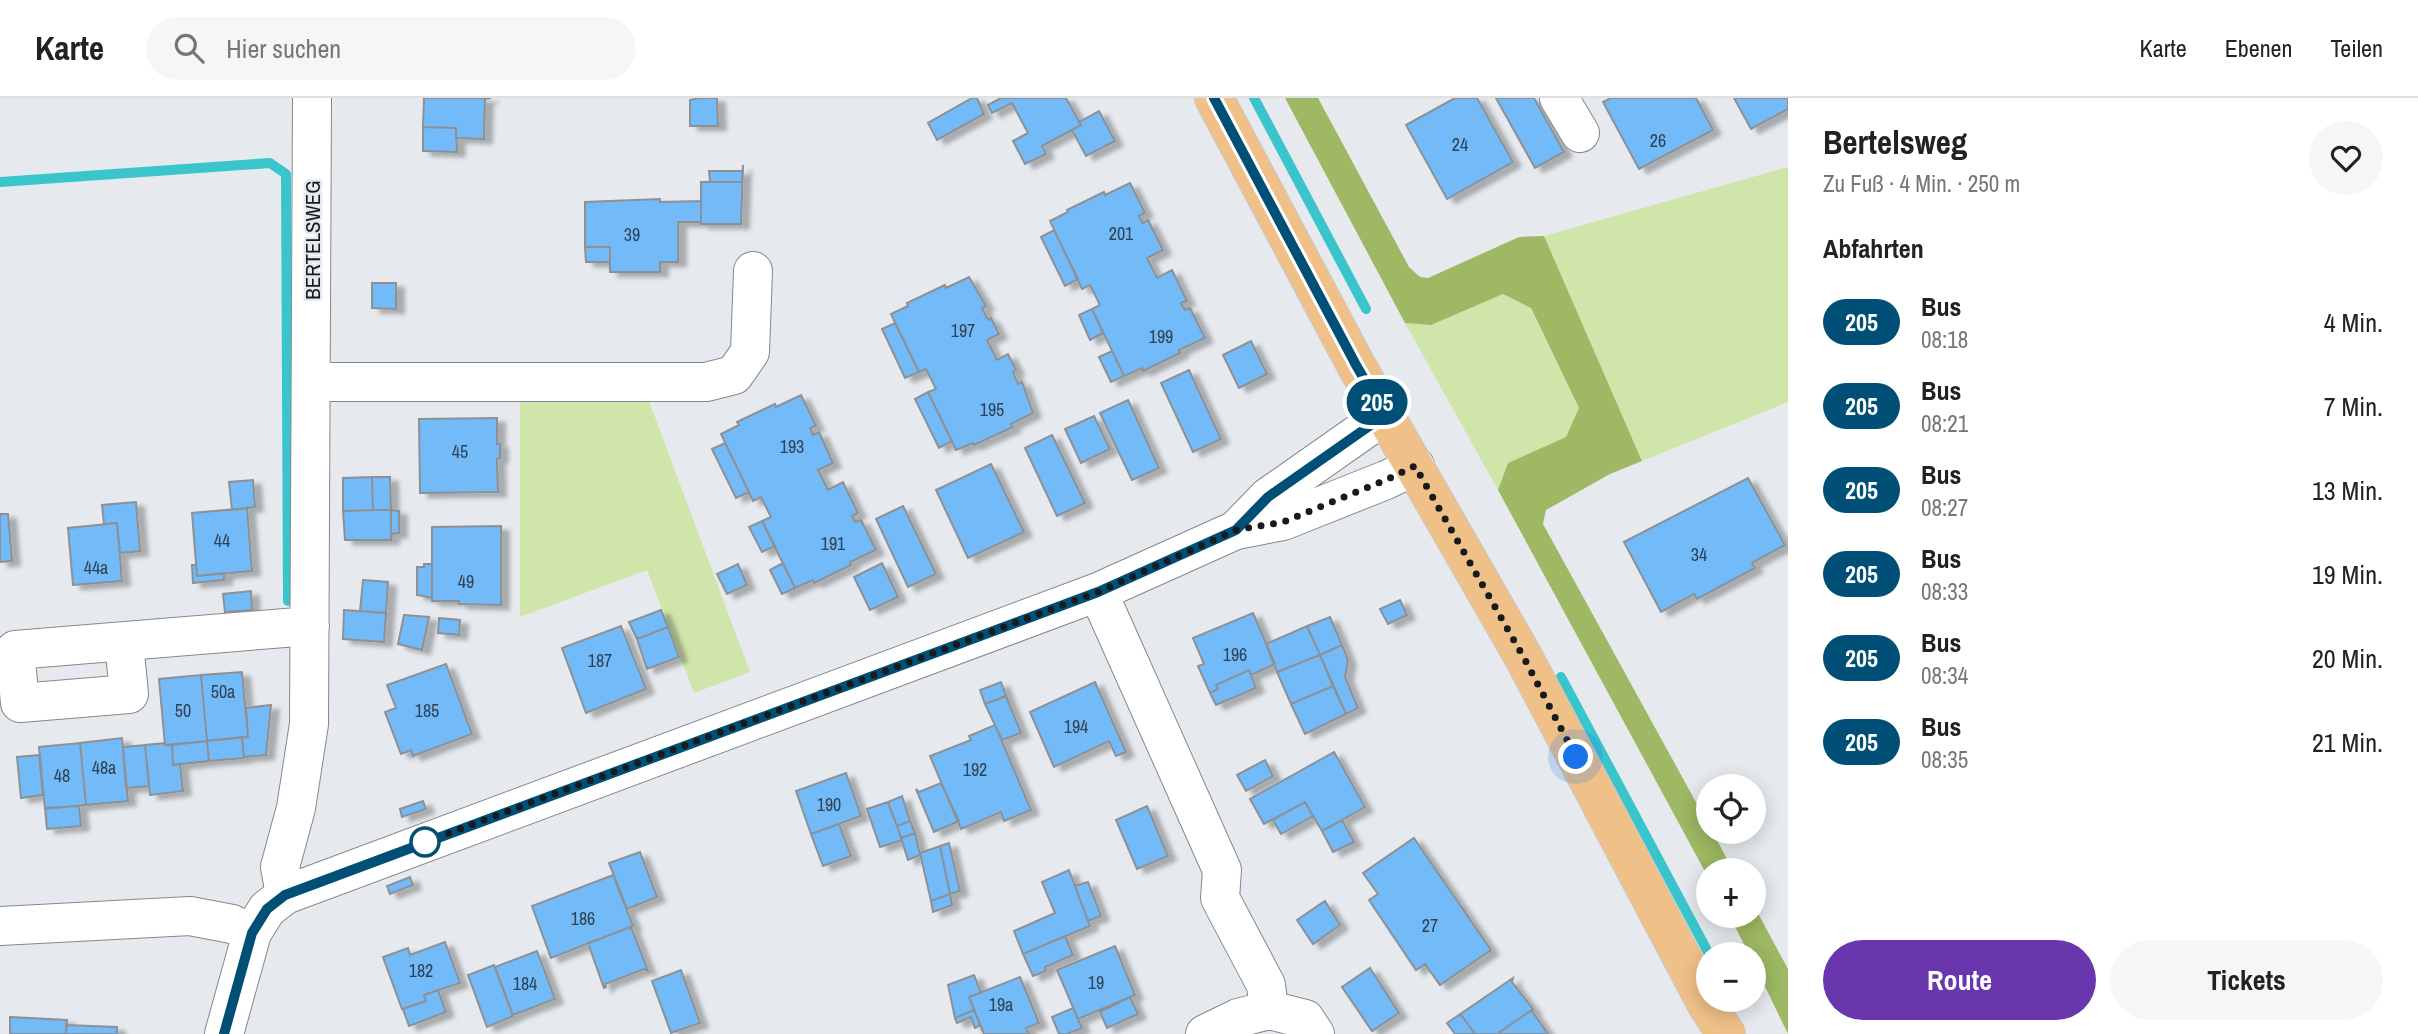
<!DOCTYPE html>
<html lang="de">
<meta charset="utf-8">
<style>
:root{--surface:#fff;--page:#f6f6f6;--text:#222;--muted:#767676;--line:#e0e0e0;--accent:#6936ad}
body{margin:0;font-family:"Archivo Narrow",sans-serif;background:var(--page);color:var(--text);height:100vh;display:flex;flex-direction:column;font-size:26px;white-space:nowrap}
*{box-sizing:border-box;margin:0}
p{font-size:23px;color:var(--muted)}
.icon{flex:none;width:38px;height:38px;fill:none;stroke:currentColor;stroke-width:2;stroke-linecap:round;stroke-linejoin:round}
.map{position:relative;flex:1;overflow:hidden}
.panel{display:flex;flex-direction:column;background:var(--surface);width:630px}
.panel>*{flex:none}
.badge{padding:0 14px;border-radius:23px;font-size:24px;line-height:46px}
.buttons{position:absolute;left:1696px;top:676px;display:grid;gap:14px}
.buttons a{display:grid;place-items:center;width:70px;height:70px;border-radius:50%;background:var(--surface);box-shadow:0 4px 18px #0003;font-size:35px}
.you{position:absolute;width:35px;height:35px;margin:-18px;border:5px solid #fff;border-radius:50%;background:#1a73e8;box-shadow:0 0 0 10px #1a73e833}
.map>.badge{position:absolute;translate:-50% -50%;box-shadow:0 0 0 4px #fff}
h2{padding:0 35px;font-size:26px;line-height:63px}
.round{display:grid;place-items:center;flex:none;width:74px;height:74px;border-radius:37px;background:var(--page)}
.head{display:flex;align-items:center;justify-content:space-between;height:119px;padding:0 35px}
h1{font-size:33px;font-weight:700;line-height:52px}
.cta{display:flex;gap:14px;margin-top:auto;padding:14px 35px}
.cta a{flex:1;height:80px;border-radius:42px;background:var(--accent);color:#fff;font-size:28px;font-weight:700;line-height:80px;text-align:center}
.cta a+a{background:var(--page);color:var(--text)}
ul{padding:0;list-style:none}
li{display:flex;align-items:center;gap:21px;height:84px;padding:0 35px}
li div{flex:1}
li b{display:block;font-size:26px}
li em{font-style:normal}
li .badge{min-width:77px;font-weight:700;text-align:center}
header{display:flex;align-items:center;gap:42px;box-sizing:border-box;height:98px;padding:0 35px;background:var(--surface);border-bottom:2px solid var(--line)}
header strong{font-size:33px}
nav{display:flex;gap:38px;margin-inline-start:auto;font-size:24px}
.search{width:490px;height:63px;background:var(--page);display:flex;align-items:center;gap:18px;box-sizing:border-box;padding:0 24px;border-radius:38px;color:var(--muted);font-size:26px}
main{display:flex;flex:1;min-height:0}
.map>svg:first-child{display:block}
</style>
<header>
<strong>Karte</strong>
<div class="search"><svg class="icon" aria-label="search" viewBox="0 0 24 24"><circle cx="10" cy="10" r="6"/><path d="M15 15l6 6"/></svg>Hier suchen</div>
<nav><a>Karte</a><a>Ebenen</a><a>Teilen</a></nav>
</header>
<main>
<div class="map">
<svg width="1788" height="936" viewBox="0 0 1788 936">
<defs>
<filter id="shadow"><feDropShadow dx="8" dy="4.5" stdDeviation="2" flood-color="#0004"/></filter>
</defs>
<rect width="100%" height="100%" fill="#e6eaee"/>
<path fill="#d0e5a9" d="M1788,69V304L1642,363L1544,138Z
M1503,196L1530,209L1579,310L1566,339L1508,365L1498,392L1405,225L1431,227Z
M649,303L750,574L694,595L647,472L520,519V304Z"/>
<path fill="#9eb863" d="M1285,0H1318L1409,169L1420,179L1428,180L1519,139L1544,138L1642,363L1610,376L1546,412L1543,426L1708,726V733H1712L1733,772H1708V779L1498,392L1508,365L1566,339L1579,310L1531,210L1503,196L1431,227L1405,225Z
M1754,808L1788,871V936L1754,866V856H1749L1729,817H1754Z"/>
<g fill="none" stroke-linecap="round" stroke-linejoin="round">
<path stroke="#3ac5cc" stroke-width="10" d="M1254,0L1366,211
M0,84L270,65L286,76L288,503
M1561,579L1709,856"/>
</g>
<path fill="#73baf9" stroke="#8d9094" stroke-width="2" filter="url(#shadow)" d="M424,0H491L485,1L484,41L456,40V30L423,29Z
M699,0H717L718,28H690V2Z
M972,0H977L984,16L937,42L928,25Z
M1001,0H1066L1081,27L1042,48L1046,56L1025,66L1013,43L1028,35L1012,5L992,15L988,7Z
M1455,0H1477L1513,64L1447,101L1406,27Z
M1496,0H1534L1564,54L1535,70Z
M1611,0H1696L1713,32L1639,71L1603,4Z
M1734,0H1788V11L1751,31Z
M1099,13L1115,43L1086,58L1072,32L1081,27L1079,24Z
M423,29L456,30L457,54L423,53Z
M743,67L741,126H701V84H742Z
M709,73H743L742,84H710Z
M1130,85L1145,115L1139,118L1143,125L1148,122L1163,152L1147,160L1157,180L1172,172L1187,203L1181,205L1185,212L1190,210L1205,240L1179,252L1180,255L1143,273L1142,270L1124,278L1092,211L1100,207L1090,187L1082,191L1050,123L1068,114L1067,112L1104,94L1105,97Z
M660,101V104L701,103V124H678V164H660V174H610V149H585V104Z
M1054,132L1078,181L1065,188L1041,139Z
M585,149H610V164H586Z
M969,179L986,208L982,210L988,222L991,220L999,236L987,242L997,262L1008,256L1016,272L1013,274L1018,286L1022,284L1033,315L1011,326L1013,329L974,347L973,345L956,352L928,294L936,291L926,271L919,274L891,216L908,208L907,205L945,187L946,190Z
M372,185H396V211L372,210Z
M1092,211L1103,235L1090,242L1079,217Z
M895,225L919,274L905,280L882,231Z
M1251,243L1267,276L1239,290L1223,257Z
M1112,253L1124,278L1111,284L1099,259Z
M1189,272L1221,341L1193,354L1161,285Z
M928,294L952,343L939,350L915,301Z
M801,297L816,328L810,330L813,337L819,334L833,365L818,372L828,392L843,384L858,415L852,418L855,424L861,422L876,452L850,464L851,467L814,485L813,482L795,490L762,423L771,419L761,399L753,403L721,336L739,327L737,324L775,306L776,309Z
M1128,302L1159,370L1132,382L1100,315Z
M1094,318L1110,351L1081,365L1065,331Z
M497,320V346H500V360L497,361L498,394L420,395L419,321Z
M1052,337L1085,405L1057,418L1025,350Z
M725,345L749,394L736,400L712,351Z
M991,366L1024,434L968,460L936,392Z
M372,379H390L391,412H373Z
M372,379L373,412L343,413V380Z
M1748,380L1785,447L1752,465L1755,470L1697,501L1694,496L1661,514L1624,444Z
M253,382L255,409L232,412L229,384Z
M136,404L140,453L120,455L117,425L104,426L102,407Z
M903,408L936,476L908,489L876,421Z
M247,410L252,473L197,478L192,415Z
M373,412H391V442H345L343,413Z
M391,412L399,413V435L391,436Z
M0,416H8L12,463L0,464Z
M762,423L775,448L762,454L749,429Z
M117,425L122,483L73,487L68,430Z
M501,428V507L459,506V503H432V429Z
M783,465L795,490L782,496L770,472Z
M882,465L898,499L870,512L854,479Z
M424,466H432V500L417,497V469H424Z
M738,466L747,487L727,496L717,476Z
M192,467H196L197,478L224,475V482L193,485Z
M363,482L388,484L386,515L360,513Z
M251,493L252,512L225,514L223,496Z
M1400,502L1407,517L1388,526L1380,511Z
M344,512L386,515L384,544L343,541Z
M661,512L668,529L637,541L629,524Z
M1253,515L1275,566L1251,577L1249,572L1216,587L1218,591L1210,595L1198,568L1204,566L1193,540Z
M404,517L429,519L422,552L398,546Z
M1330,519L1342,547L1320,557L1307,528Z
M439,520L460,522L459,537L438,535Z
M621,528L646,591L586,615L562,550Z
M1307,528L1320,557L1277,574L1266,546Z
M668,529L679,559L647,571L637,541Z
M1342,547L1348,562L1345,579L1358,610L1346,616L1320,557Z
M1320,557L1333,588L1291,606L1277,574Z
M446,566L472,636L413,658L411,652L401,656L385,614L396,610L387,587Z
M1249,572L1256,590L1216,607L1210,595L1218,591L1216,587Z
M242,574L248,639L207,643L201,577Z
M201,577L207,643L165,647L159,581Z
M1001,584L1006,598L985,606L980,592Z
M1095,584L1126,654L1116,658L1109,643L1054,669L1030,614Z
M1333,588L1346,616L1305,636L1291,606Z
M1006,598L1021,635L1002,642L985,606Z
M271,607L266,657L244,659L242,639H248L246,610Z
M995,627L1031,712L1004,723L1001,714L961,731L930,658L971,642L969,638Z
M242,639L244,660L209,663L207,643Z
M122,640L128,703L86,707L80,645Z
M207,643L209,663L173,667L172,647Z
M80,645L86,707L45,711L39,649Z
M165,645V647H172L173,667L180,666L183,693L150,697L145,647Z
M145,647L149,688L126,690L123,649Z
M1334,654L1365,709L1322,733L1305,704L1264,726L1250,701Z
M39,657L43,697L21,700L17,659Z
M1265,662L1273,678L1246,693L1237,677Z
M846,675L861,718L811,736L796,693Z
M941,685L959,723L934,734L916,691L919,694Z
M902,698L910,723L897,728L888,704Z
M423,703L426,711L402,719L400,711Z
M888,704L902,742L880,749L867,711Z
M1305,704L1313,718L1281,736L1273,722Z
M79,708L81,728L47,731L45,710Z
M1147,708L1168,758L1137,771L1116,722Z
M1342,722L1354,744L1333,754L1322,733Z
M910,723L915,735L901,740L897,728Z
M839,726L851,758L823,768L811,736Z
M915,735L920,757L908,762L901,740Z
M1414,740L1491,852L1440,887L1425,866L1416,872L1369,802L1378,796L1363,775Z
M949,745L960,793L950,796L940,748Z
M940,748L950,796L931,803L920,755Z
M640,754L657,799L627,811L609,765Z
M1069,772L1090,828L1023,856L1014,833L1055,815L1042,784Z
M613,777L633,828L551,860L532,808Z
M410,779L413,787L390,796L387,788Z
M1088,784L1101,818L1088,823L1075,788Z
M950,796L952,807L933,814L931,803Z
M1325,803L1340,827L1313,846L1297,822Z
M631,829L648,873L644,871L605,886L606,889L604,890L588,845Z
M1065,838L1073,857L1045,869L1046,873L1033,878L1023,856Z
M445,844L460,885L424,897L426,903L402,911L383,859L408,850L410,857Z
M1115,848L1135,897L1078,921L1057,872Z
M537,853L555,901L513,917L495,869Z
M494,867L513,918L487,929L468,877Z
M1370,870L1399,915L1372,933L1342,889Z
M681,872L700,925L671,935L652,883Z
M974,877L981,895L969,899L974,912L955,920L948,887Z
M1020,879L1039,925L1026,930L1029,936H984L969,899Z
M1513,880L1512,884L1533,911L1497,936H1475L1462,918L1459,917Z
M438,892L446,914L409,928L403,911L426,903L424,897Z
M1130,899L1138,916L1107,930L1100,914Z
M1073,910L1082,930L1067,936H1059L1052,919Z
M1533,911L1532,913L1548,936H1497Z
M974,912L980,927L975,930L971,919L957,925L955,920Z
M1459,917L1462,918L1475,936H1455L1447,925Z
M10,919L67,922L66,936H10Z
M66,927L117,929V936H66Z"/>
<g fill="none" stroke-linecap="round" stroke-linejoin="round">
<g stroke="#85888b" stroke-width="40">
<path id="minor" d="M1559,0L1580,35
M311,284H706L734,277L750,254L753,173
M1236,432L1268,399L1385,317
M1098,494L1222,772L1220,800L1266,887L1269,912
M124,544L129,596L20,605L15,552L310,528
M285,797L280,769L296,710L309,626L312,0
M0,828L190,818L232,826L252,835
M224,936L252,835L267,811L285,797L1098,494L1236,432L1283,423L1386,382L1415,368
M1205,936L1238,920L1269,912L1305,921L1315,936"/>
</g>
<g stroke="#c8c8c9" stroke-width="40">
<path id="major" d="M1214,0L1356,267L1524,560L1707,907L1726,936"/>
</g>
<use href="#minor" stroke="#fff" stroke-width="38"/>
<use href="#major" stroke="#efc188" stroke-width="38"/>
</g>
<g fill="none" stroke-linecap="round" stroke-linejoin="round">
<g stroke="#fff" stroke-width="16">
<path id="line" d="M224,936L252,835L267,811L285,797L1098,494L1236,432L1268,399L1385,317L1356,267L1214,0"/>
</g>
<use href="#line" stroke="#004f76" stroke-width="10"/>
<path stroke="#191a1c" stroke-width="7" stroke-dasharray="0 12.6" d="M425,744L1098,494L1236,432L1283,424L1386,382L1415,368L1524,560L1576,659"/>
</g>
<circle fill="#fff" stroke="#004f76" stroke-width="3.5" cx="425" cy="744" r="14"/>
<g text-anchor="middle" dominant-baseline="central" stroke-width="5" stroke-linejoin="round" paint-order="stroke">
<g font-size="18" fill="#304253">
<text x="1658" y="42">26</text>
<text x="1460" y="46">24</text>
<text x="1121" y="135">201</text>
<text x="632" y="136">39</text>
<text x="963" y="232">197</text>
<text x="1161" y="238">199</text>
<text x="992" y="311">195</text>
<text x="792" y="348">193</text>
<text x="460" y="353">45</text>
<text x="222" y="442">44</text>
<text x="833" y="445">191</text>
<text x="1699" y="456">34</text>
<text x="96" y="469">44a</text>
<text x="466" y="483">49</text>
<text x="1235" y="556">196</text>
<text x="600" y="562">187</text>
<text x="223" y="593">50a</text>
<text x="183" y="612">50</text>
<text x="427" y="612">185</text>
<text x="1076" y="628">194</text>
<text x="104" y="669">48a</text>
<text x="975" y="671">192</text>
<text x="62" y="677">48</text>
<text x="829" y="706">190</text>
<text x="583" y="820">186</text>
<text x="1430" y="827">27</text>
<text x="421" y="872">182</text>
<text x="1096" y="884">19</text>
<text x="525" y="885">184</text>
<text x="1001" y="906">19a</text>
</g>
<g font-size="21" fill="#191a1c" stroke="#e6eaee">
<text transform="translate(312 142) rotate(-90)">BERTELSWEG</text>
</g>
</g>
</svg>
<div class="buttons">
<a><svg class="icon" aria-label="locate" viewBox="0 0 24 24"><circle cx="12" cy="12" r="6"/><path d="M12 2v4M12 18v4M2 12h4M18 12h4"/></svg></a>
<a>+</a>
<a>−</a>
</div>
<div class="you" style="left:1576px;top:659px"></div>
<b class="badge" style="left:1377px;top:304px;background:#004f76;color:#fff">205</b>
</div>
<section class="panel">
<div class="head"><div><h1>Bertelsweg</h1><p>Zu Fuß · 4 Min. · 250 m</p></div><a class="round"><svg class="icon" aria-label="heart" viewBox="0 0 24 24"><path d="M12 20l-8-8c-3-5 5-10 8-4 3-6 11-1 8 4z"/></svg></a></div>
<h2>Abfahrten</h2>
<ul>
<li><span class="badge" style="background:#004f76;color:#fff">205</span><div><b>Bus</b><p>08:18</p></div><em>4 Min.</em></li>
<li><span class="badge" style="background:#004f76;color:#fff">205</span><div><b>Bus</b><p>08:21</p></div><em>7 Min.</em></li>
<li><span class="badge" style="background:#004f76;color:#fff">205</span><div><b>Bus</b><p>08:27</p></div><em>13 Min.</em></li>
<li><span class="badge" style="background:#004f76;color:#fff">205</span><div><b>Bus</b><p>08:33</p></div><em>19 Min.</em></li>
<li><span class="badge" style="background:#004f76;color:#fff">205</span><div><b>Bus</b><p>08:34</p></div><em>20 Min.</em></li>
<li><span class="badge" style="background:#004f76;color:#fff">205</span><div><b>Bus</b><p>08:35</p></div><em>21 Min.</em></li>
</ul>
<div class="cta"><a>Route</a><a>Tickets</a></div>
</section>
</main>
